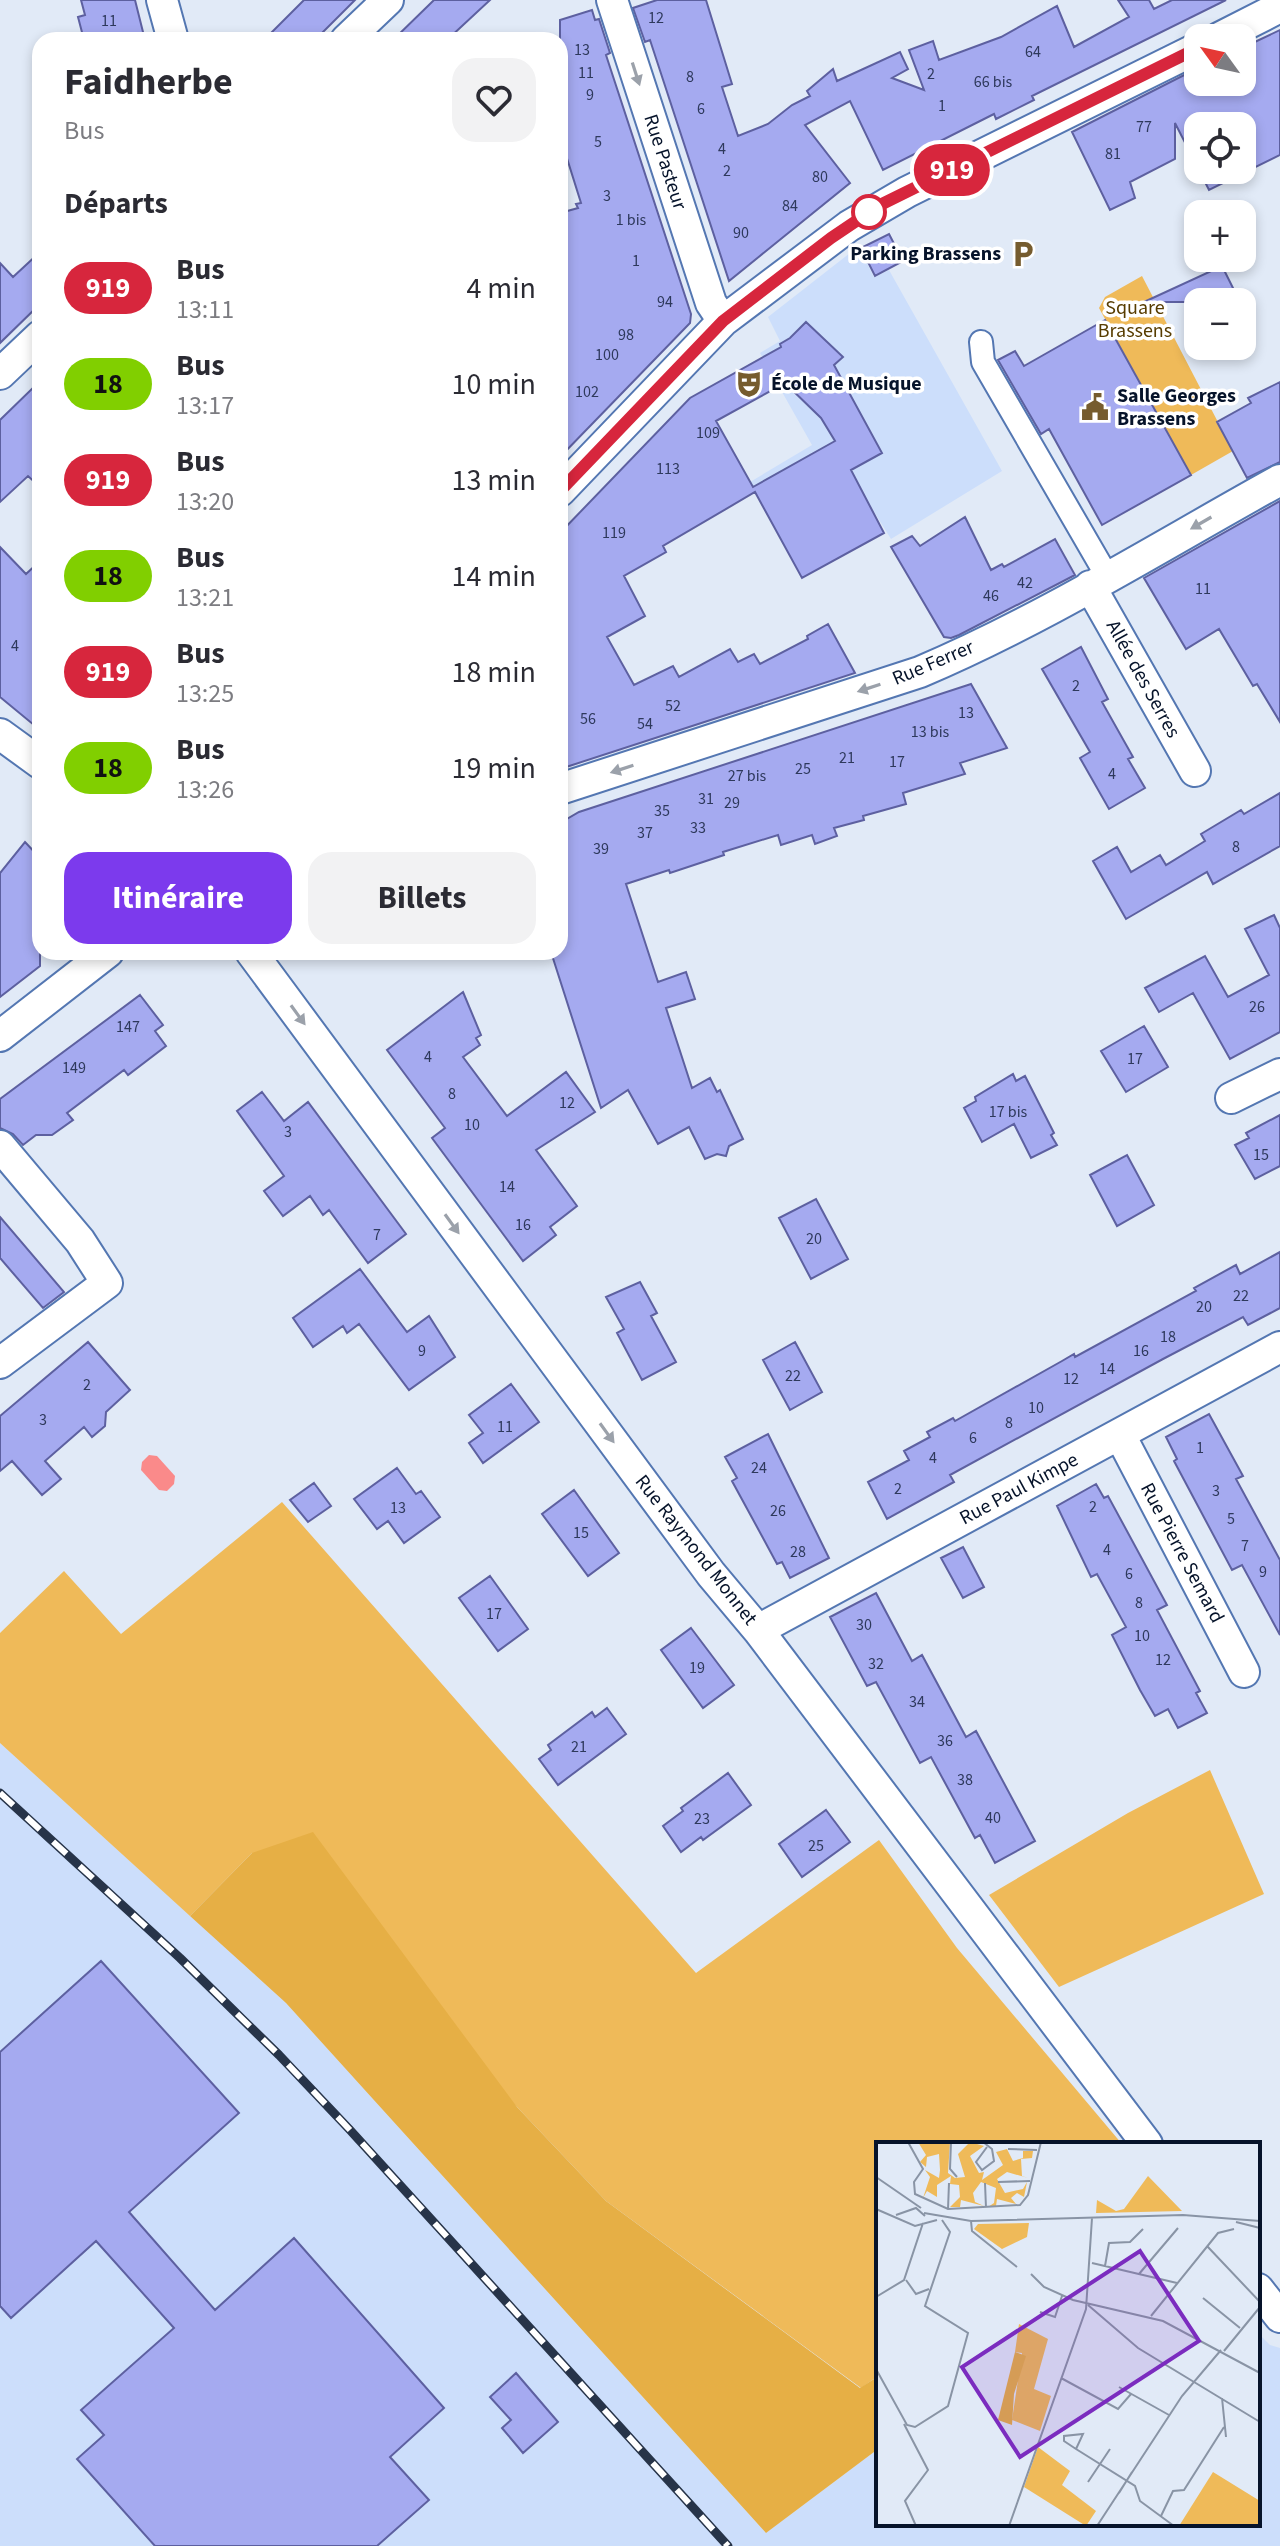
<!DOCTYPE html>
<html lang="fr">
<meta charset="utf-8">
<style>
:root{--surface:#fff;--page:#f2f2f3;--text:#2b2b33;--muted:#7c7c81;--accent:#7c3aed}
body{margin:0;font-family:"Source Sans 3",sans-serif;background:var(--page);color:var(--text);height:100vh;display:flex;flex-direction:column;font-size:30px;white-space:nowrap}
*{box-sizing:border-box;margin:0}
p{font-size:26px;color:var(--muted)}
.icon{flex:none;width:44px;height:44px;fill:none;stroke:currentColor;stroke-width:2;stroke-linecap:round;stroke-linejoin:round}
.map{position:relative;flex:1;overflow:hidden}
.drawer{position:absolute;left:32px;top:32px;width:536px;height:928px;display:flex;flex-direction:column;background:var(--surface);border-radius:24px;box-shadow:0 4px 12px #0003}
.drawer>*{flex:none}
.badge{padding:0 16px;border-radius:26px;font-size:28px;line-height:52px}
.needle{width:52px;rotate:303deg}
.controls{position:absolute;left:1184px;top:24px;display:grid;gap:16px}
.controls a{display:grid;place-items:center;width:72px;height:72px;border-radius:16px;background:var(--surface);box-shadow:0 4px 12px #0003;font-size:40px}
.map>.badge{position:absolute;translate:-50% -50%;box-shadow:0 0 0 4px #fff}
h2{padding:0 32px;font-size:30px;line-height:72px}
.round{display:grid;place-items:center;flex:none;width:84px;height:84px;border-radius:24px;background:var(--page)}
.overview{display:flex;align-items:center;justify-content:space-between;height:136px;padding:0 32px}
h1{font-size:38px;font-weight:700;line-height:60px}
.action{display:flex;gap:16px;margin-top:auto;padding:16px 32px}
.action a{flex:1;height:92px;border-radius:24px;background:var(--accent);color:#fff;font-size:32px;font-weight:700;line-height:92px;text-align:center}
.action a+a{background:var(--page);color:var(--text)}
ul{padding:0;list-style:none}
li{display:flex;align-items:center;gap:24px;height:96px;padding:0 32px}
li div{flex:1}
li b{display:block;font-size:30px}
li em{font-style:normal}
li .badge{min-width:88px;font-weight:700;text-align:center}
.map>svg:first-child{display:block}
</style>
<div class="map">
<svg width="1280" height="2546" viewBox="0 0 1280 2546">
<rect width="100%" height="100%" fill="#e1eaf7"/>
<path fill="#ccdefb" d="M859,246L874,277L889,270L1002,471L891,539L871,507L788,552L750,482L812,445L760,353L780,341L768,317Z
M0,1743L286,2003L766,2533L878,2449V2524H1258V2333L1270,2345L1280,2348V2546H0Z"/>
<path fill="#efba59" d="M1142,276L1233,451L1191,475L1099,308L1105,297Z
M282,1502L696,1973L879,1840L957,1948L1122,2144H878V2376L861,2388L606,2201L517,2107L252,1853L190,1916L0,1743V1633L64,1571L121,1634Z
M1210,1770L1264,1894L1059,1987L989,1895L1128,1813Z"/>
<path fill="#e6af45" d="M313,1832L517,2107L606,2201L860,2388L874,2379L878,2385V2449L766,2533L286,2003L190,1916L252,1853Z"/>
<path fill="#fa8a8a" d="M149,1455L157,1456L175,1476L174,1484L167,1491L159,1490L141,1470L142,1462Z"/>
<path fill="#a5aaf0" stroke="#5d60a0" stroke-width="2" fill-rule="evenodd" d="M81,0H135L145,40H84L78,17L85,15Z
M304,0H355L315,40H264Z
M434,0H490L447,40H393Z
M657,0H706L732,84L722,87L738,136L768,124L792,105L810,96L807,91L833,69L837,81L900,52L908,69L892,78L924,90L909,50L933,41L939,60L1001,37L1057,6L1074,47L1129,17L1118,0H1149L1154,9L1172,0H1226L1032,96L1034,100L996,119L994,114L883,170L850,101L805,125L850,183L729,281L650,40L645,42L633,8Z
M592,10L595,20L599,19L610,53L606,55L691,314L690,323L560,457V213L578,208L576,204L581,203L560,136V20Z
M1280,30V155L1209,190L1199,170H1242V126H1198V168L1175,123V159L1130,182L1135,198L1110,210L1072,132L1198,68V82H1242V48Z
M889,234L903,261L875,276L861,248Z
M40,252V304L0,343V263L13,277Z
M1222,266L1240,302H1144Z
M1105,320L1191,475L1102,525L1049,429L1041,434L998,360L1015,351L1024,366Z
M806,322L843,357L834,365L882,453L851,470L884,533L802,578L755,492L663,546L666,552L624,576L645,616L607,637L634,685L673,666L679,677L730,649L738,662L754,654L760,664L808,639L807,636L828,624L855,673L560,769V533L690,398L781,347L780,344L790,338ZM785,383L821,418L835,441L753,487L716,421Z
M40,381V487L28,476L0,502V420Z
M1280,382V462L1247,478L1217,422L1251,403L1248,398Z
M1280,501V722L1257,684L1253,686L1219,629L1186,649L1144,578Z
M965,517L991,570L1002,564L1004,567L1055,539L1075,575L959,635L951,638L944,637L891,547L912,536L920,546Z
M0,547L26,574L40,561V730L0,697Z
M1081,647L1108,699L1102,702L1133,757L1128,759L1145,788L1109,809L1080,758L1090,752L1042,669Z
M971,684L1007,748L960,763L965,774L903,793L906,804L863,816L864,820L834,828L837,836L815,844L812,835L781,845L778,835L723,852L724,855L670,873L669,870L626,884L658,982L686,972L695,999L666,1008L692,1088L710,1078L717,1092L720,1090L743,1139L729,1146L726,1156L717,1154L705,1159L689,1127L658,1144L628,1090L601,1108L551,952H560V823L579,812Z
M1280,793V846L1213,884L1207,872L1126,919L1093,861L1117,847L1131,872L1160,855L1166,865L1205,841L1201,834L1241,810L1244,814Z
M25,842L40,858V966L0,997V873Z
M1274,915L1280,928V1032L1230,1059L1193,993L1159,1012L1145,988L1205,956L1228,997L1269,975L1245,929Z
M463,992L481,1035L476,1038L480,1045L463,1057L507,1116L566,1072L595,1112L536,1150L577,1206L550,1227L556,1235L523,1261L432,1138L445,1128L387,1050Z
M140,995L163,1025L155,1031L166,1046L128,1075L124,1070L67,1113L73,1120L52,1135H36L23,1145L13,1134L0,1128V1099Z
M1144,1026L1168,1067L1126,1092L1101,1051Z
M1013,1074L1016,1081L1025,1076L1054,1133L1051,1135L1057,1145L1031,1158L1014,1124L982,1142L964,1108L976,1101L975,1097Z
M262,1092L284,1121L308,1102L406,1234L368,1263L329,1210L323,1215L310,1196L283,1216L264,1191L284,1176L237,1111Z
M1280,1115V1166L1255,1179L1235,1145L1249,1138L1246,1133Z
M1127,1155L1154,1205L1117,1226L1090,1175Z
M816,1199L848,1259L811,1279L779,1218Z
M0,1217L64,1292L43,1308L0,1258Z
M1280,1252V1308L1248,1325L1243,1317L1163,1359L950,1475L954,1482L887,1519L868,1482L909,1460L904,1451L930,1437L927,1432L953,1418L955,1421L1062,1361L1074,1354L1075,1357L1196,1291L1194,1288L1236,1265L1240,1274Z
M360,1269L407,1332L429,1316L455,1357L409,1390L359,1324L347,1333L343,1326L313,1347L293,1318Z
M640,1282L657,1313L651,1316L676,1362L642,1380L617,1333L624,1329L606,1297Z
M88,1342L130,1390L106,1412L105,1426L92,1437L84,1427L45,1461L61,1479L42,1495L12,1461L0,1471V1416Z
M795,1342L822,1392L790,1410L763,1360Z
M511,1384L539,1422L483,1463L469,1443L483,1433L469,1415Z
M1209,1414L1243,1476L1236,1479L1280,1560V1635L1242,1565L1232,1570L1174,1461L1177,1459L1166,1437Z
M768,1434L829,1558L790,1578L782,1562L777,1564L763,1538L732,1481L737,1478L725,1457Z
M397,1468L416,1494L421,1491L440,1517L404,1543L388,1521L377,1529L354,1499Z
M314,1483L331,1506L308,1522L290,1500Z
M1096,1484L1104,1498L1108,1496L1167,1605L1157,1610L1200,1691L1196,1693L1207,1713L1178,1728L1168,1709L1155,1716L1140,1690L1112,1635L1126,1627L1097,1574L1091,1577L1057,1506Z
M574,1490L619,1553L588,1576L542,1514Z
M963,1547L984,1587L963,1598L941,1558Z
M490,1576L528,1629L498,1651L459,1598Z
M876,1593L912,1661L922,1655L966,1737L976,1731L1035,1841L995,1863L980,1835L975,1838L931,1757L920,1763L876,1682L867,1686L830,1617Z
M691,1628L734,1685L703,1708L661,1650Z
M607,1708L626,1734L558,1785L539,1759L551,1750L548,1745L592,1712L595,1717Z
M728,1773L751,1805L703,1840L701,1837L681,1852L663,1826L683,1811L681,1808Z
M826,1810L850,1842L802,1877L779,1844Z
M101,1961L239,2113L129,2212L215,2310L294,2238L444,2408L390,2457L429,2500L377,2546H155L77,2459L104,2435L81,2410L174,2328L96,2241L11,2318L0,2306V2052Z
M516,2373L558,2422L523,2453L502,2428L511,2420L490,2397Z"/>
<g fill="none" stroke-linecap="round" stroke-linejoin="round">
<g stroke="#5477b2" stroke-width="26">
<path id="pedestrian" d="M981,342L983,362L1107,576"/>
</g>
<g stroke="#5477b2" stroke-width="34">
<path id="minor" d="M162,0L173,40
M612,0L711,303L723,321
M1219,38L1280,7
M346,40L388,0
M0,374L40,336
M560,491L723,321L849,226L907,192L1198,48
M1090,586L1195,771
M0,734L40,763
M560,789L920,672C1045,619 1162,545 1280,480
M251,952L711,1574L758,1630L1147,2144
M0,1036L108,952
M1231,1098L1280,1074
M0,1146L80,1241L107,1283L0,1363
M1120,1435L1244,1672
M758,1630L1280,1347
M1258,2289L1280,2317"/>
</g>
<use href="#pedestrian" stroke="#fff" stroke-width="22"/>
<use href="#minor" stroke="#fff" stroke-width="30"/>
<g stroke="#273449" stroke-width="9">
<path id="rail" d="M0,1793L180,1958L279,2055L350,2130L728,2546"/>
</g>
<use href="#rail" stroke="#fff" stroke-width="6" stroke-dasharray="18" stroke-linecap="butt"/>
</g>
<defs><path id="oneway-solid" d="M-6-.8H1V-3.2L6.5 0L1 3.2V.8H-6Z" transform="scale(2)"/></defs>
<g fill="#9ba1aa">
<use href="#oneway-solid" transform="translate(636 74) rotate(72)"/>
<use href="#oneway-solid" transform="translate(1201 523) rotate(150)"/>
<use href="#oneway-solid" transform="translate(869 688) rotate(162)"/>
<use href="#oneway-solid" transform="translate(622 769) rotate(162)"/>
<use href="#oneway-solid" transform="translate(298 1015) rotate(54)"/>
<use href="#oneway-solid" transform="translate(452 1224) rotate(54)"/>
<use href="#oneway-solid" transform="translate(607 1433) rotate(54)"/>
</g>
<g fill="none" stroke-linecap="round" stroke-linejoin="round">
<g stroke="#fff" stroke-width="18">
<path id="line" d="M560,491L723,321L831,238L880,205L1198,48"/>
</g>
<use href="#line" stroke="#d7263d" stroke-width="12"/>
</g>
<defs>
<g id="parking-bare" transform="scale(2.16)"><path d="M-3.5-5.5H1a3.5 3.5 0 0 1 0 7H-1V5.5H-3.5ZM-1-3.4V-.6H.8a1.4 1.4 0 0 0 0-2.8Z" fill="#765c2e" stroke="#fff" stroke-width="2.5" paint-order="stroke"/></g>
<g id="theatre-bare" transform="scale(2.16)"><path d="M-5-5.5Q0-4 5-5.5V0Q5 5 0 6Q-5 5-5 0ZM-3.3-2.5H-1v1.5H-3.3ZM1-2.5H3.3v1.5H1ZM-2.8 1Q0 5.5 2.8 1Z" fill="#765c2e" stroke="#fff" stroke-width="2.5" paint-order="stroke"/></g>
<g id="civic-bare" transform="scale(2.16)"><path d="M-.6-6.5H3V-4.5H.6V-3L4-1V1h2V6H-6V1h2V-1L-.6-3ZM-1.2 2.5V6h2.4V2.5Z" fill="#765c2e" stroke="#fff" stroke-width="2.5" paint-order="stroke"/></g>
</defs>
<g fill-rule="evenodd">
<use href="#parking-bare" x="1023" y="254"/>
<use href="#theatre-bare" x="749" y="384"/>
<use href="#civic-bare" x="1095" y="407"/>
</g>
<circle fill="#fff" stroke="#d7263d" stroke-width="4" cx="869" cy="212" r="16"/>
<g text-anchor="middle" dominant-baseline="central" stroke-width="7" stroke-linejoin="round" paint-order="stroke">
<g font-size="16" fill="#2e395c">
<text x="656" y="18">12</text>
<text x="109" y="21">11</text>
<text x="582" y="50">13</text>
<text x="1033" y="52">64</text>
<text x="586" y="73">11</text>
<text x="931" y="74">2</text>
<text x="690" y="77">8</text>
<text x="993" y="82">66 bis</text>
<text x="590" y="95">9</text>
<text x="942" y="106">1</text>
<text x="701" y="109">6</text>
<text x="1144" y="127">77</text>
<text x="598" y="142">5</text>
<text x="722" y="149">4</text>
<text x="1113" y="154">81</text>
<text x="727" y="171">2</text>
<text x="820" y="177">80</text>
<text x="607" y="196">3</text>
<text x="790" y="206">84</text>
<text x="631" y="220">1 bis</text>
<text x="741" y="233">90</text>
<text x="636" y="261">1</text>
<text x="665" y="302">94</text>
<text x="626" y="335">98</text>
<text x="607" y="355">100</text>
<text x="587" y="392">102</text>
<text x="708" y="433">109</text>
<text x="668" y="469">113</text>
<text x="614" y="533">119</text>
<text x="1025" y="583">42</text>
<text x="1203" y="589">11</text>
<text x="991" y="596">46</text>
<text x="15" y="646">4</text>
<text x="1076" y="686">2</text>
<text x="673" y="706">52</text>
<text x="966" y="713">13</text>
<text x="588" y="719">56</text>
<text x="645" y="724">54</text>
<text x="930" y="732">13 bis</text>
<text x="847" y="758">21</text>
<text x="897" y="762">17</text>
<text x="803" y="769">25</text>
<text x="1112" y="774">4</text>
<text x="747" y="776">27 bis</text>
<text x="706" y="799">31</text>
<text x="732" y="803">29</text>
<text x="662" y="811">35</text>
<text x="698" y="828">33</text>
<text x="645" y="833">37</text>
<text x="1236" y="847">8</text>
<text x="601" y="849">39</text>
<text x="1257" y="1007">26</text>
<text x="128" y="1027">147</text>
<text x="428" y="1057">4</text>
<text x="1135" y="1059">17</text>
<text x="74" y="1068">149</text>
<text x="452" y="1094">8</text>
<text x="567" y="1103">12</text>
<text x="1008" y="1112">17 bis</text>
<text x="472" y="1125">10</text>
<text x="288" y="1132">3</text>
<text x="1261" y="1155">15</text>
<text x="507" y="1187">14</text>
<text x="523" y="1225">16</text>
<text x="377" y="1235">7</text>
<text x="814" y="1239">20</text>
<text x="1241" y="1296">22</text>
<text x="1204" y="1307">20</text>
<text x="1168" y="1337">18</text>
<text x="422" y="1351">9</text>
<text x="1141" y="1351">16</text>
<text x="1107" y="1369">14</text>
<text x="793" y="1376">22</text>
<text x="1071" y="1379">12</text>
<text x="87" y="1385">2</text>
<text x="1036" y="1408">10</text>
<text x="43" y="1420">3</text>
<text x="1009" y="1423">8</text>
<text x="505" y="1427">11</text>
<text x="973" y="1438">6</text>
<text x="1200" y="1448">1</text>
<text x="933" y="1458">4</text>
<text x="759" y="1468">24</text>
<text x="898" y="1489">2</text>
<text x="1216" y="1491">3</text>
<text x="1093" y="1507">2</text>
<text x="398" y="1508">13</text>
<text x="778" y="1511">26</text>
<text x="1231" y="1519">5</text>
<text x="581" y="1533">15</text>
<text x="1245" y="1546">7</text>
<text x="1107" y="1550">4</text>
<text x="798" y="1552">28</text>
<text x="1263" y="1572">9</text>
<text x="1129" y="1574">6</text>
<text x="1139" y="1603">8</text>
<text x="494" y="1614">17</text>
<text x="864" y="1625">30</text>
<text x="1142" y="1636">10</text>
<text x="1163" y="1660">12</text>
<text x="876" y="1664">32</text>
<text x="697" y="1668">19</text>
<text x="917" y="1702">34</text>
<text x="945" y="1741">36</text>
<text x="579" y="1747">21</text>
<text x="965" y="1780">38</text>
<text x="993" y="1818">40</text>
<text x="702" y="1819">23</text>
<text x="816" y="1846">25</text>
</g>
<g font-size="20" fill="#06132a" stroke="#fff">
<text transform="translate(665 162) rotate(72)">Rue Pasteur</text>
<text transform="translate(933 663) rotate(-23)">Rue Ferrer</text>
<text transform="translate(1143 679) rotate(61)">Allée des Serres</text>
<text transform="translate(1019 1489) rotate(-28)">Rue Paul Kimpe</text>
<text transform="translate(696 1550) rotate(52)">Rue Raymond Monnet</text>
<text transform="translate(1182 1553) rotate(62)">Rue Pierre Semard</text>
</g>
<g font-size="20" font-weight="bold" fill="#06132a" stroke="#fff" text-anchor="start">
<text x="1001" y="254" text-anchor="end">Parking Brassens</text>
<text x="771" y="384">École de Musique</text>
<text x="1117" y="396">Salle Georges<tspan x="1117" dy="23">Brassens</tspan></text>
</g>
<g font-size="20" fill="#573c00" stroke="#fff">
<text x="1135" y="308">Square<tspan x="1135" dy="23">Brassens</tspan></text>
</g>
</g>
<g transform="translate(876 2142)">
<rect width="384" height="384" fill="#e1eaf7"/>
<path d="M42,0H74L72,31L79,36L89,35L82,12L94,0L108,4L94,14L103,31L108,30L106,38L127,23L120,10L131,7L137,19L147,16V9H157L156,16L145,17L146,34L152,36L131,30L121,37L129,51L147,47L151,40L148,55L141,51L135,56L140,62L121,57L120,64L112,65L118,61L120,46L105,40L97,51L99,60L108,64L85,58L84,65H74L84,55L83,43L74,42L75,34L61,43V55L51,49L47,56L54,35L49,28L63,36L64,28L63,12L51,15L50,25L44,20L50,13ZM272,34L306,69L220,71L221,58L240,69L248,67ZM153,81L151,95L126,107L98,87L102,82ZM143,182L172,197L158,247L175,254L164,289L136,278L146,211L139,210ZM162,305L194,329L186,343L220,369L210,384L148,345ZM337,330L384,359V384H303Z" fill="#efba59"/>
<path d="M139,210L150,214L138,252L136,283L122,278Z" fill="#e6af45"/>
<path fill="none" stroke="#8994a5" stroke-width="2" d="M32,0L47,27L38,40L39,52L72,67L144,63L152,53L165,0M75,0L74,27L81,35M107,0L116,7L118,19L106,28L100,20L111,5M132,7L161,8M0,35L45,66M122,40L154,39M109,41L110,66M0,67L39,84L61,78M72,67L73,41M48,71L95,79L307,73L384,79M20,73L40,66L49,74M95,79L96,89L141,125M360,80L384,86M331,104L384,160M216,121L301,141M229,124L233,101L254,100L267,87M155,132L168,145L197,158L287,179L384,231M263,132L302,86M30,138L40,152L53,147M0,155L28,138L47,81M327,156L364,186M212,163L262,206L384,280M164,170L179,175L186,154M275,174L342,91L358,87M348,209L384,165M0,227L31,283L39,285L72,264L92,191L49,164L74,90L66,78M185,236L242,267L255,252M243,245L293,273M346,256L350,295M28,282L52,328L29,359L40,384M200,307L207,292L188,294V299L200,307L259,344L264,359L298,384M212,340L234,307M243,351L256,330M285,374L297,349L308,348L348,285M133,384L210,167L216,76M221,384L306,254L345,208"/>
<path fill="#7b2cbf" fill-opacity="0.15" stroke="#7b2cbf" stroke-width="4" d="M264,109L323,199L144,315L86,225Z"/>
<rect width="384" height="384" fill="none" stroke="#06132a" stroke-width="4"/>
</g>
</svg>
<div class="controls">
<a><svg class="needle" viewBox="-14 -14 28 28"><path d="M0-13l5 13h-10z" fill="#e53935"/><path d="M0 13l5-13h-10z" fill="#7c7c81"/></svg></a>
<a><svg class="icon" aria-label="locate" viewBox="0 0 24 24"><circle cx="12" cy="12" r="6"/><path d="M12 2v4M12 18v4M2 12h4M18 12h4"/></svg></a>
<a>+</a>
<a>−</a>
</div>
<b class="badge" style="left:952px;top:170px;background:#d7263d;color:#fff">919</b>
<section class="drawer">
<div class="overview"><div><h1>Faidherbe</h1><p>Bus</p></div><a class="round"><svg class="icon" aria-label="heart" viewBox="0 0 24 24"><path d="M12 20l-8-8c-3-5 5-10 8-4 3-6 11-1 8 4z"/></svg></a></div>
<h2>Départs</h2>
<ul>
<li><span class="badge" style="background:#d7263d;color:#fff">919</span><div><b>Bus</b><p>13:11</p></div><em>4 min</em></li>
<li><span class="badge" style="background:#81cf00;color:#111">18</span><div><b>Bus</b><p>13:17</p></div><em>10 min</em></li>
<li><span class="badge" style="background:#d7263d;color:#fff">919</span><div><b>Bus</b><p>13:20</p></div><em>13 min</em></li>
<li><span class="badge" style="background:#81cf00;color:#111">18</span><div><b>Bus</b><p>13:21</p></div><em>14 min</em></li>
<li><span class="badge" style="background:#d7263d;color:#fff">919</span><div><b>Bus</b><p>13:25</p></div><em>18 min</em></li>
<li><span class="badge" style="background:#81cf00;color:#111">18</span><div><b>Bus</b><p>13:26</p></div><em>19 min</em></li>
</ul>
<div class="action"><a>Itinéraire</a><a>Billets</a></div>
</section>
</div>
